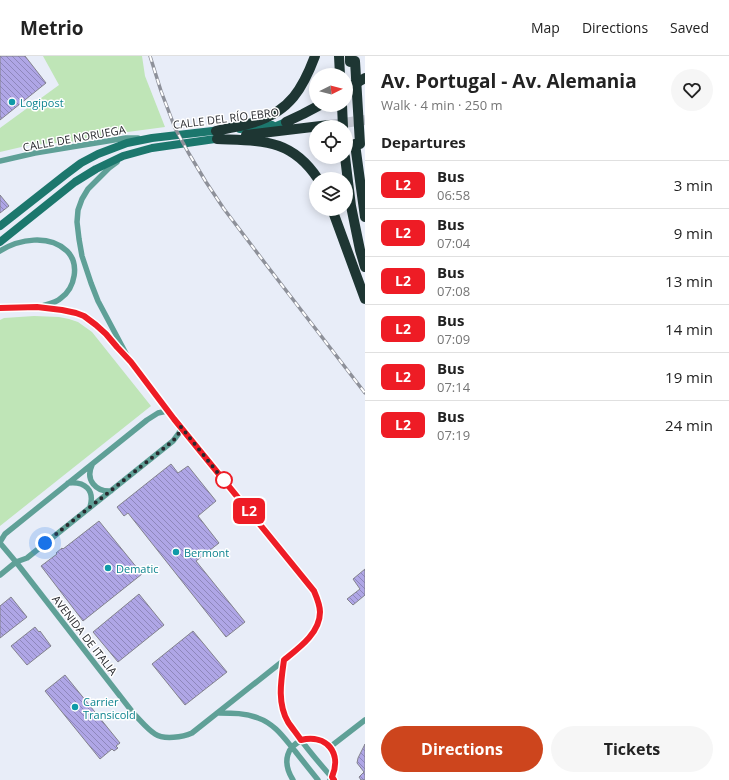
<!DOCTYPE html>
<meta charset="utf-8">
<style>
:root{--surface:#fff;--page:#f6f6f6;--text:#222;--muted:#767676;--line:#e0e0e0;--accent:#cd451d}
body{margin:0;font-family:"Open Sans",sans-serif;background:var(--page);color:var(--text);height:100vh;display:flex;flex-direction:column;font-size:15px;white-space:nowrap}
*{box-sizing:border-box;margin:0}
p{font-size:13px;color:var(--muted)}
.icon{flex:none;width:22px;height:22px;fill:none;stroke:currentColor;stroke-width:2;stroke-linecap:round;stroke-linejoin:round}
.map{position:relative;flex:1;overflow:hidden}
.drawer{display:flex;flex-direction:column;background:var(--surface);width:364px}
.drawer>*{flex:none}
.badge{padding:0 8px;border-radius:6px;font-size:14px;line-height:26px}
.needle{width:26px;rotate:84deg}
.controls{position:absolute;left:309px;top:12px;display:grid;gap:8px}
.controls a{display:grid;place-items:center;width:44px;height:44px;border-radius:50%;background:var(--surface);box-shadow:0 2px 10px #0003;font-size:20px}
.you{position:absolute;width:20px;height:20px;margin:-10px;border:3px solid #fff;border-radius:50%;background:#1a73e8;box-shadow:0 0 0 6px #1a73e833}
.map>.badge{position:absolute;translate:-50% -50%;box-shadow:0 0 0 2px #fff}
h2{padding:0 16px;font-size:15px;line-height:36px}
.round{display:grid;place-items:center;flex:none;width:42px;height:42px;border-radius:21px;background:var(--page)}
.overview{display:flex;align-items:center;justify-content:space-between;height:68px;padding:0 16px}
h1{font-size:19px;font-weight:700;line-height:30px}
.cta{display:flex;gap:8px;margin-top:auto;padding:8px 16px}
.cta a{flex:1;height:46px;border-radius:24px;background:var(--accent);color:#fff;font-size:16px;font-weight:700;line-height:46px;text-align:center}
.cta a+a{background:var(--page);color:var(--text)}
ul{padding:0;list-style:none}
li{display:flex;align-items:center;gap:12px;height:48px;padding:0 16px;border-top:1px solid var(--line)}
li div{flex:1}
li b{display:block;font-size:15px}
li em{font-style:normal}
li .badge{min-width:44px;font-weight:700;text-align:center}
header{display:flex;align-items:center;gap:24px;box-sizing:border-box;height:56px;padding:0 20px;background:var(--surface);border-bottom:1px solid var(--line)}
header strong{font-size:19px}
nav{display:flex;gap:22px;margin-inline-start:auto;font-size:14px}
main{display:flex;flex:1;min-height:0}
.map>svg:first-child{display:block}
</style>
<header>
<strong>Metrio</strong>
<nav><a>Map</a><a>Directions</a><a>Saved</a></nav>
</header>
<main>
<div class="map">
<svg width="365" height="724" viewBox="0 0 365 724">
<defs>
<pattern id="building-back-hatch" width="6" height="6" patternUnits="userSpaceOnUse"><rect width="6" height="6" fill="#afa6e6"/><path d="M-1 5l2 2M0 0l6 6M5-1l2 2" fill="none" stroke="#8e87bb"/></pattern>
</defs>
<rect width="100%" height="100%" fill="#e8edf8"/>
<path fill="#bfe5b7" d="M43,0H142L145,20L165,71L120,77L71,86L30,89L0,96V72L59,29Z
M34,260L59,261L69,263L78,266L92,276L151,350L0,470V264L4,262Z"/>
<path fill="url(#building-back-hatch)" stroke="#83828d" d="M0,0H25L46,27L0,64Z
M0,139L9,150L0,157Z
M171,408L178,417L188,410L216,445L198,460L219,487L196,505L245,566L226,581L128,457L124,460L117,451Z
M99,465L142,518L83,565L41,510L57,498L56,497L62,492L63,493Z
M365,513V539L353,549L347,543L360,533L353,523Z
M139,538L164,569L118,606L93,576Z
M11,541L27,561L0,582V550Z
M35,571L39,576L40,575L51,590L27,609L11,590Z
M193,575L227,616L185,649L152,608Z
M65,619L120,687L116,690L118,692L114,695L112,693L100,703L45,635Z
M365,688V724H361L359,721L364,716L357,707L358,702Z"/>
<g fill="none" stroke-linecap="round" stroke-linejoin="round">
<path stroke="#c2c6d0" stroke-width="10" stroke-dasharray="10 5" stroke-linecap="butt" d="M329,69L365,64"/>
<path stroke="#5fa097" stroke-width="5.5" d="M0,105L35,97L126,82H138
M0,195C19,183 49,178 67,195C80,208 75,232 61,242C56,247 48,248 41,250
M0,253C25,249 70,250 91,265C104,274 114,288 125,300
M92,409C85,424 96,436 111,435
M68,427C85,425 95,434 90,451
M0,486L5,478L147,364L158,357L167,355
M0,487L16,506L134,658C141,665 147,673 155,678C164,684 183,681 192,677L288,601C312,580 328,568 314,535L167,355L131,307L98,245L91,227L82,200L79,183L77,166L78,154L82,143L88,133L109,112L117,106
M0,519L16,506L27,502L173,385L179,377L181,371
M284,604C282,617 279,631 281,644C285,670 317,704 334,724
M219,657C232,657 246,657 258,662C275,668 284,682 295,695C302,704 310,714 318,724
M330,691L365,664
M293,724C268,684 327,666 335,703C337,710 334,718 330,724"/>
<path stroke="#1c776d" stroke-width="8" d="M240,73L272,69
M267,74L286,66
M0,170L65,119L81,107L98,98L127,87L152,82L221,74
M0,186L75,126L96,113L123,100L152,92L222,82"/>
<path stroke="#1e3633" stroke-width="10" d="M339,0L340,19
M350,0V6
M346,33L365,22
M286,66L303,58L320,49
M216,75C228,72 244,70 255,66C290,55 303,32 315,0
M246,79L329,69
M217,83C261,85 291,82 318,123
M355,88L365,161
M345,101L351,150L360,194L365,211
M332,153L365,243"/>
<g stroke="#8e919a" stroke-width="3.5">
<path id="rail" d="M150,0L161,35L175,72L188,96L206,126L224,153L268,211L365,337"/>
</g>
<use href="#rail" stroke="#fff" stroke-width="2" stroke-dasharray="6" stroke-linecap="butt"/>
<path stroke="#1e3633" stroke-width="10" d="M355,5L360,88
M342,49L343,71"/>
</g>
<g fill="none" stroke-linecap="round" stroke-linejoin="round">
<g stroke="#fff" stroke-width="9">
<path id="line" d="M0,252L37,251L62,254L76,257L84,260L96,269L106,278L117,291L131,306L174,363L314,535C317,542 320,549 320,556C320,577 299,592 284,604C281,625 277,647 288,666C292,672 297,678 301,684C327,678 342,697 332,721L334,724"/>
</g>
<use href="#line" stroke="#ee1c25" stroke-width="6"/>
<path stroke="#28292e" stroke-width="4" stroke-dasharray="0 7.2" d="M45,487L173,385L179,377L181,371L226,427L224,424"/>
</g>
<g fill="#0f9aa8" stroke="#fff" stroke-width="1.5">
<circle cx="12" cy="46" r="4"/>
<circle cx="176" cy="496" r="4"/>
<circle cx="108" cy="512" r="4"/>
<circle cx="75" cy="651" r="4"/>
</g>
<circle fill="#fff" stroke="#ee1c25" stroke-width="2" cx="224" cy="424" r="8"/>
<g text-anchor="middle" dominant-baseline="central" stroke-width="3" stroke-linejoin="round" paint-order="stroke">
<g font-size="11" fill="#0d838f" stroke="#fff" text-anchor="start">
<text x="20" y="46">Logipost</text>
<text x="184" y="496">Bermont</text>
<text x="116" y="512">Dematic</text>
<text x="83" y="645">Carrier<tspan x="83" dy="13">Transicold</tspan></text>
</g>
<g font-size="11" fill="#28292e" stroke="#fff">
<text transform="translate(226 62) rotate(-7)">CALLE DEL RÍO EBRO</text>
<text transform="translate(74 82) rotate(-10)">CALLE DE NORUEGA</text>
<text transform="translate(85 579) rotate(52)">AVENIDA DE ITALIA</text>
</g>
</g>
</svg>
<div class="controls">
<a><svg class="needle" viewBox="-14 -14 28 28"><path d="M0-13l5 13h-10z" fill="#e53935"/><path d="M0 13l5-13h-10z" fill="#767676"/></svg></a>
<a><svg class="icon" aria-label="locate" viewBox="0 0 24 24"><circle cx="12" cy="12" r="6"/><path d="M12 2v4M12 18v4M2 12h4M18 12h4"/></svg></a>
<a><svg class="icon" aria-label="layers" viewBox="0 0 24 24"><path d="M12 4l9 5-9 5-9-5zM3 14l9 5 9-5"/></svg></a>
</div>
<div class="you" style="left:45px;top:487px"></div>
<b class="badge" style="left:249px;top:455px;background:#ee1c25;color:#fff">L2</b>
</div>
<section class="drawer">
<div class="overview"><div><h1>Av. Portugal - Av. Alemania</h1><p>Walk · 4 min · 250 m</p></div><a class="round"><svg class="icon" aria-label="heart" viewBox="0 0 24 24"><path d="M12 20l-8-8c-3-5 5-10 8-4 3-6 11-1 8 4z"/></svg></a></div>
<h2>Departures</h2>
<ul>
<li><span class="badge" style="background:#ee1c25;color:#fff">L2</span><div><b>Bus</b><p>06:58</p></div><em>3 min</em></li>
<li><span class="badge" style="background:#ee1c25;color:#fff">L2</span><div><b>Bus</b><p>07:04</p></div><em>9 min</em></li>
<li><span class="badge" style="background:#ee1c25;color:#fff">L2</span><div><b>Bus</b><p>07:08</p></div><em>13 min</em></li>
<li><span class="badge" style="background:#ee1c25;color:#fff">L2</span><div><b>Bus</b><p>07:09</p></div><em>14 min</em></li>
<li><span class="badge" style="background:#ee1c25;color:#fff">L2</span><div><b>Bus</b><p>07:14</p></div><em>19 min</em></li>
<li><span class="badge" style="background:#ee1c25;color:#fff">L2</span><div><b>Bus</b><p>07:19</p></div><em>24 min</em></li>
</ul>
<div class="cta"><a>Directions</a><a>Tickets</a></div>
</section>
</main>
